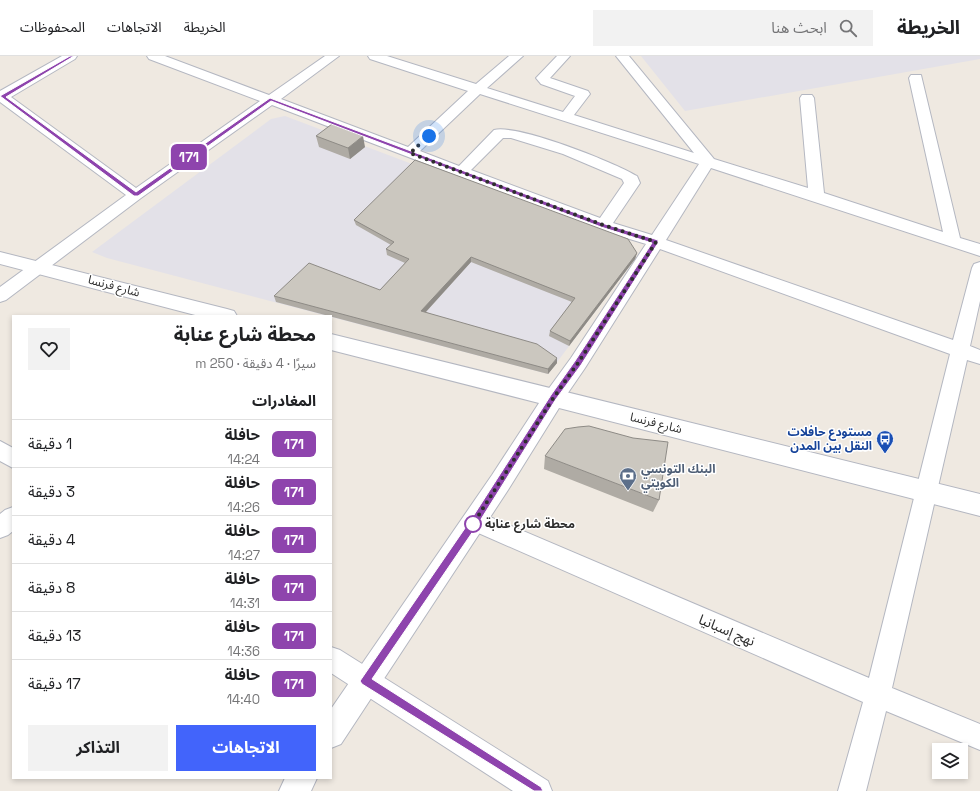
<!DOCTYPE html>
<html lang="ar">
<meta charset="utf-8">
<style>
:root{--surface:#fff;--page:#f2f2f2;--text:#202124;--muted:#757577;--line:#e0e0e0;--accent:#4264fb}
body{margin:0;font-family:"Space Grotesk","Noto Sans Arabic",sans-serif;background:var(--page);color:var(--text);direction:rtl;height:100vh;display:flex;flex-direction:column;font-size:15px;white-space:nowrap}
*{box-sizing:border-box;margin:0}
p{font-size:13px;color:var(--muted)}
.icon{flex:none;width:22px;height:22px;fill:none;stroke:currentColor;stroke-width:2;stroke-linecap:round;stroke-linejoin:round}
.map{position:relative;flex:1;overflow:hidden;direction:ltr}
.panel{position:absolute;left:12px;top:259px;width:320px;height:464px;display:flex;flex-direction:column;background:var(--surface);border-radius:0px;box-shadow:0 2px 6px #0003;direction:rtl}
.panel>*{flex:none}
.badge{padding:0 8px;border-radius:6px;font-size:14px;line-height:26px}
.tools{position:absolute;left:932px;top:687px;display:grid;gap:8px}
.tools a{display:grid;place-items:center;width:36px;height:36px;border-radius:0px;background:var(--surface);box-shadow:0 2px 6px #0003;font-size:20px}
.you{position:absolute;width:20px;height:20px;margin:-10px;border:3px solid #fff;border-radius:50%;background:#1a73e8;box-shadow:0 0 0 6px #1a73e833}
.map>.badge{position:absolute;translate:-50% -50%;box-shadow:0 0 0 2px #fff}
h2{padding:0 16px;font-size:15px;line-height:36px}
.round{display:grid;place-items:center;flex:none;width:42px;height:42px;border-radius:0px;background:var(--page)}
.head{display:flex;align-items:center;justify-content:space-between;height:68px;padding:0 16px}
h1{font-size:19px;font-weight:700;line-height:30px}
.button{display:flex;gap:8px;margin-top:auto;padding:8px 16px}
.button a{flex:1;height:46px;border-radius:0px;background:var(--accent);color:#fff;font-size:16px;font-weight:700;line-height:46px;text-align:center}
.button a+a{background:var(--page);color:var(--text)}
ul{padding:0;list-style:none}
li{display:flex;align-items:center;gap:12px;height:48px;padding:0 16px;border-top:1px solid var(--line)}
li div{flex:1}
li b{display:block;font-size:15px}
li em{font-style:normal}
li .badge{min-width:44px;font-weight:700;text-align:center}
header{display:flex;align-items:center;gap:24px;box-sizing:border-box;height:56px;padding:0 20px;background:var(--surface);border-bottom:1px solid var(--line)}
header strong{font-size:19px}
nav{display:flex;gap:22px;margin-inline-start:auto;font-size:14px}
.search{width:280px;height:36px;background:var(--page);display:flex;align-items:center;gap:10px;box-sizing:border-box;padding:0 14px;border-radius:0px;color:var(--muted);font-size:15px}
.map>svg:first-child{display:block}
</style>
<header>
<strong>الخريطة</strong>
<div class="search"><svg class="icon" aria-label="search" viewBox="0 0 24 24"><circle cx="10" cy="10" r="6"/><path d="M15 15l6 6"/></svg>ابحث هنا</div>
<nav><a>الخريطة</a><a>الاتجاهات</a><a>المحفوظات</a></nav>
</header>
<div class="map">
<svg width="980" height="735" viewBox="0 0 980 735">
<rect width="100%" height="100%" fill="#efe9e1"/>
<path fill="#e3e1e8" d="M641,0H980V3L685,55Z
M285,60L626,189L635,203L548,318L107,202L92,196L271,63Z"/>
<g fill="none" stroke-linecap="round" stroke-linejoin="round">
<g stroke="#b4b7c1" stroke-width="2">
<path id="minor" d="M62,0H77L75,3L11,41L136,132L260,45L149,3L147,0H165L269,39L325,0H339L281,43L408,91L468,35L370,3L368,0H387L476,28L509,0H523L487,32L563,56L575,40L541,28L536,22L557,0H570L550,22L588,35L590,38L574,59L694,97L616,0H629L714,103L808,132L800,42L802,39H812L814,42L824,137L943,176L909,22L911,19H921L960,182L980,188V200L711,112L666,184L953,284L972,212L974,208L980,206V245L970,290L980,294V308L967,304L892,632L980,668V694L886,655L866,735H838L863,646L467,472L464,465L467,458L475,455L483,458L869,622L950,298L660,193L585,312L561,347L554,349L547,347L544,341L547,335L571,302L646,188L597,173L272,49L141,142L6,244L0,246V231L126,139L0,46V35ZM480,38L699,108L652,179L613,167L640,127L637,120C614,106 518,68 494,74L459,110L420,95ZM503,82H511L563,98L622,123L624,127L600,162L471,114Z
M0,385L13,392V412L0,405Z
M13,451V475L8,479L0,482V458L5,454Z
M331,591L340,594L548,725L552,735H513L331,617Z"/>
</g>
<g stroke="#b4b7c1" stroke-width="2">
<path id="tertiary" d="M0,196L227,253L234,255L237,260H199L0,208Z
M331,278L980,438V460L559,352L508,434L341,688L331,692V653L492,419L539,347L331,294Z
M285,722H317L311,735H279Z"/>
</g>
<use href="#minor" fill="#fff" fill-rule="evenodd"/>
<use href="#tertiary" fill="#fff" fill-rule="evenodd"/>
</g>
<path fill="#afaba4" d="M316,80L365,91L350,103L319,91Z
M354,164L637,197L635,203L569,290L549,280L550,275L572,246L471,206L426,256L557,307L548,318L276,246L274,240L380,234L405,207L387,199L386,193L391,189L356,169Z
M545,400L659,444L653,456L544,413Z"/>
<path fill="#8e8b86" d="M363,80L365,91L350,103L348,92Z
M637,197L635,203L569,290L570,285Z
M471,201V206L422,260L421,255Z
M557,302V307L548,318V313Z"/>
<path fill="#cbc7bf" stroke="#8e8b86" d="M332,68L363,80L348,92L316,80Z
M415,104L628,183L637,197L570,285L550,275L575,242L471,201L421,255L537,288L557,302L548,313L274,240L309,207L380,234L409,203L386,193L394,186L354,164Z
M589,370L633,382L668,386L659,444L545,400L565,373L578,371Z"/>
<path fill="#8e44ad" stroke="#fff" d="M70,0H74L6,41L136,136L270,42L605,168L658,184V187L581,309L556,343L478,468L372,623L541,731L543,735H534L362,628L360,625L472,462L551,339L575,305L652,187L601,171L271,45L138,140H134L0,40Z"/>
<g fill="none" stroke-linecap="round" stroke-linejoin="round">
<path stroke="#2e2e2e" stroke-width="4" stroke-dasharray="0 7.2" d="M429,80L410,97L603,169L656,186L578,307L554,341L473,468"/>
</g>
<defs>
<g id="bus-pin" transform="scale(0.9)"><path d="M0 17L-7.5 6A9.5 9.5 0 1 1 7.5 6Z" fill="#1a4fb4" stroke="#fff"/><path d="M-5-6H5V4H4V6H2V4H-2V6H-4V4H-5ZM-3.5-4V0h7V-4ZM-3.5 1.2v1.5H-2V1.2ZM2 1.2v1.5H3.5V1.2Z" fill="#fff"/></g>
<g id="bank-pin" transform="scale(0.9)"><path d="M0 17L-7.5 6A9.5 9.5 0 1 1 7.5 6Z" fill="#5c6f8a" stroke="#fff"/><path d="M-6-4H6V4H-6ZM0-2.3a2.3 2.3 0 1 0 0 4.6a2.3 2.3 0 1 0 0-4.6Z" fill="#fff"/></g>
</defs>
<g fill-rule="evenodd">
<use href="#bus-pin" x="885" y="383"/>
<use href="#bank-pin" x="628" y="420"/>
</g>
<circle fill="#fff" stroke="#8e44ad" stroke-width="2" cx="473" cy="468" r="8"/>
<g text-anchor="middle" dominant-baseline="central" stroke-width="3" stroke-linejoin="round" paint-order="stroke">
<g font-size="12" fill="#2e2e2e" stroke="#fff">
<text transform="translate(114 230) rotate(15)">شارع فرنسا</text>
<text transform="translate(656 367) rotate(14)">شارع فرنسا</text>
</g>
<g font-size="12" font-weight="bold" fill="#164399" stroke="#fff" text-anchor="end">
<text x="872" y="376">مستودع حافلات<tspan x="872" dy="14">النقل بين المدن</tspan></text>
</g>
<g font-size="12" font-weight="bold" fill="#4e5e75" stroke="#fff" text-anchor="start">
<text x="641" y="413">البنك التونسي<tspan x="641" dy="14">الكويتي</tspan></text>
</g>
<g font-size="12" font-weight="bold" fill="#2e2e2e" stroke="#fff" text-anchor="start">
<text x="485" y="468">محطة شارع عنابة</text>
</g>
<g font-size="14" fill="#2e2e2e" stroke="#fff">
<text transform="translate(727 574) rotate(23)">نهج إسبانيا</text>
</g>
</g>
</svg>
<div class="tools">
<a><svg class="icon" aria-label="layers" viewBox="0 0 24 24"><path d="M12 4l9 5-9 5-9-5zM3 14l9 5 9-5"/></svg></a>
</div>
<div class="you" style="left:429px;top:80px"></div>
<b class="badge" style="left:189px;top:101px;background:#8e44ad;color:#fff">171</b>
<section class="panel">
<div class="head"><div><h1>محطة شارع عنابة</h1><p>سيرًا · 4 دقيقة · 250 m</p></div><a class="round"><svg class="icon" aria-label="heart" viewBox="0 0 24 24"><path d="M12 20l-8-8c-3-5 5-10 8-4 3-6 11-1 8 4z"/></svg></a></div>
<h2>المغادرات</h2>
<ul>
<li><span class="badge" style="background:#8e44ad;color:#fff">171</span><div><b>حافلة</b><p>14:24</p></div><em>1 دقيقة</em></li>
<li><span class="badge" style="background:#8e44ad;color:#fff">171</span><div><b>حافلة</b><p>14:26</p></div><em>3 دقيقة</em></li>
<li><span class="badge" style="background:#8e44ad;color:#fff">171</span><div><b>حافلة</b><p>14:27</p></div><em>4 دقيقة</em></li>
<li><span class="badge" style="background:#8e44ad;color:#fff">171</span><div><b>حافلة</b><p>14:31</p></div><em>8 دقيقة</em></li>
<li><span class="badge" style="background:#8e44ad;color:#fff">171</span><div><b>حافلة</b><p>14:36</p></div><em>13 دقيقة</em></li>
<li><span class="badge" style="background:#8e44ad;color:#fff">171</span><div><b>حافلة</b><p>14:40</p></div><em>17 دقيقة</em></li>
</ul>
<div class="button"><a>الاتجاهات</a><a>التذاكر</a></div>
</section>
</div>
